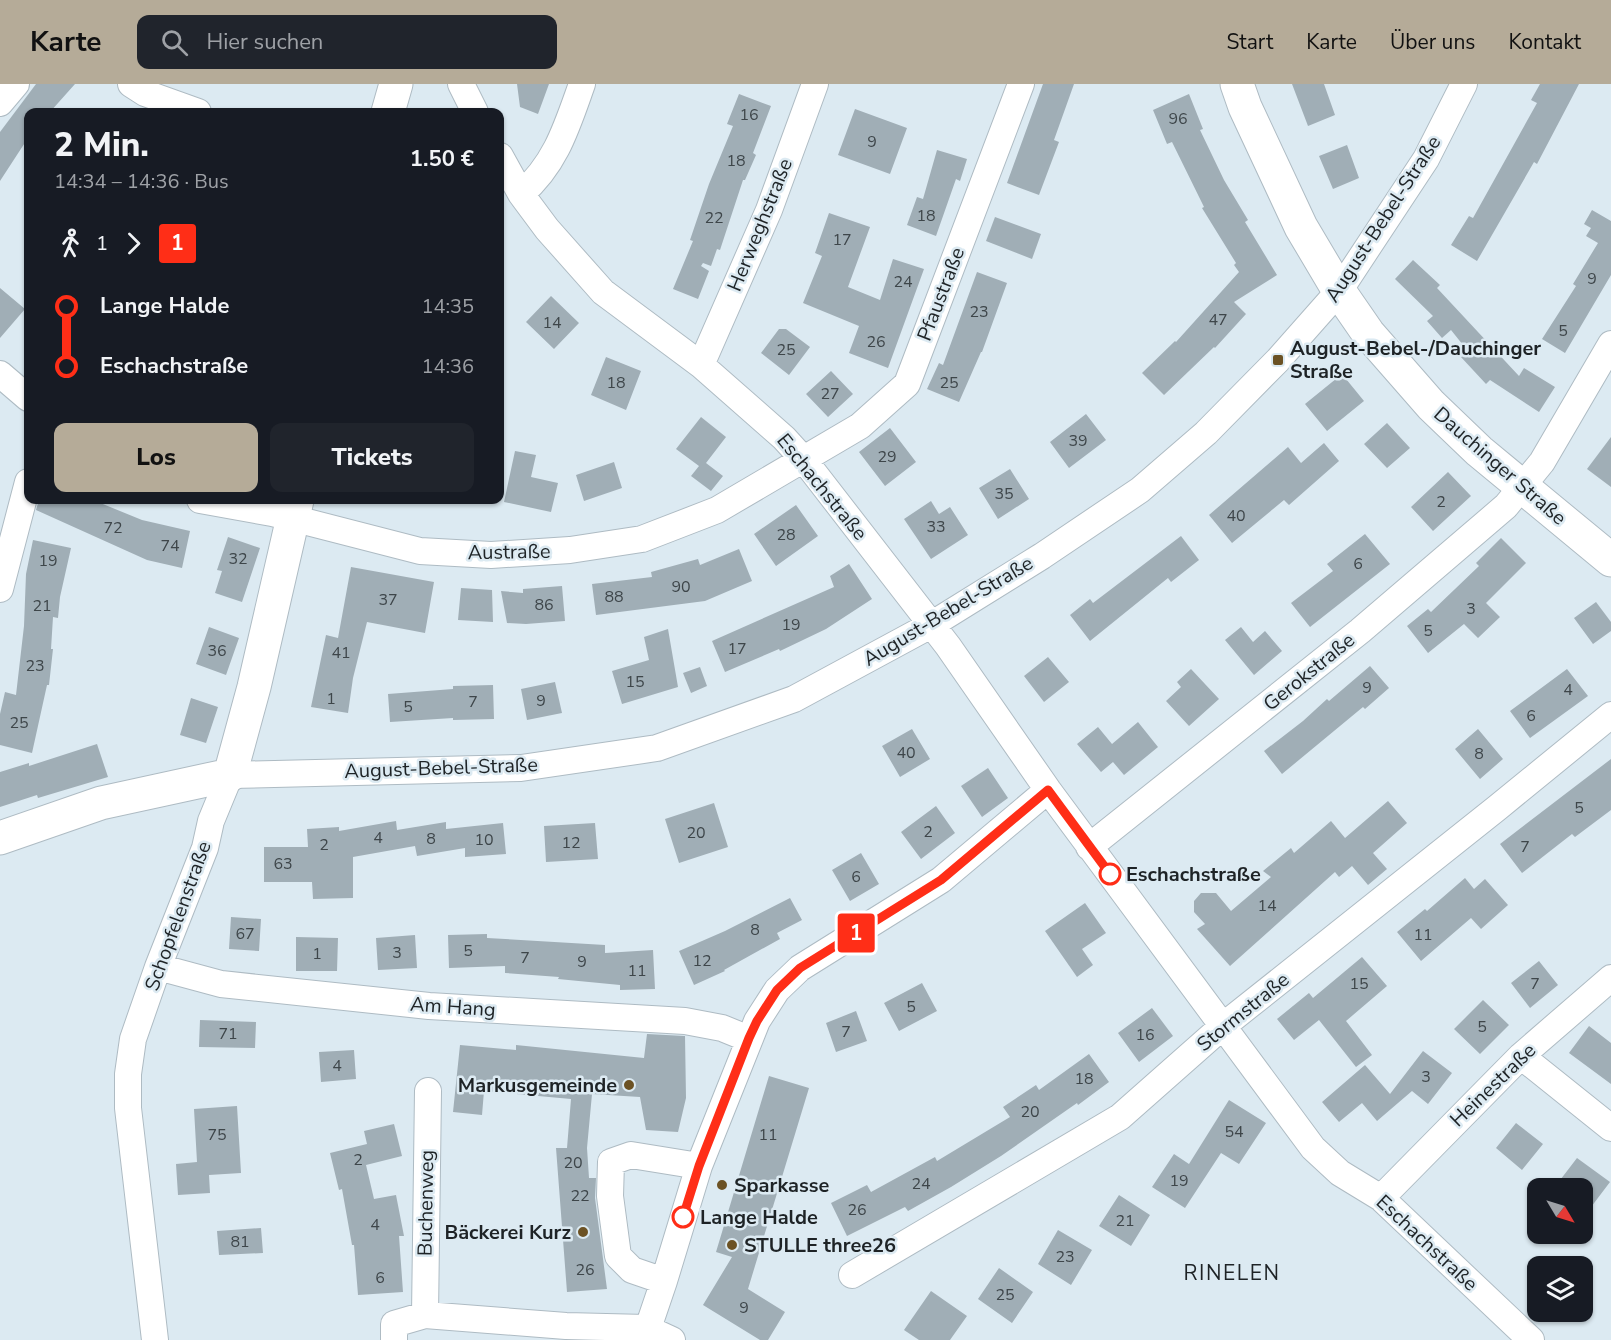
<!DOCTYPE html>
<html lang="de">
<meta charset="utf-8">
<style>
:root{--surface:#171b24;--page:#20242c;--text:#f1f3f6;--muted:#9ea1a6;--accent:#b5ab98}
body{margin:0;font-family:"Nunito Sans",sans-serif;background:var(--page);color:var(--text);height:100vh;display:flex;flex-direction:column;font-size:22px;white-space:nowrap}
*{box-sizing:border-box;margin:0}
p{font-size:20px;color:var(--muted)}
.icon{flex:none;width:33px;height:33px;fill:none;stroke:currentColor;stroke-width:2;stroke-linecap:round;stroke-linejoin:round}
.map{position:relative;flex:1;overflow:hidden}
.details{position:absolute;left:24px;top:24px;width:480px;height:396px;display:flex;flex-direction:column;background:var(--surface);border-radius:12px;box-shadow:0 2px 4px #0004}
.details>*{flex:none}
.badge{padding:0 12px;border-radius:4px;font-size:21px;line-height:39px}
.needle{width:39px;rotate:128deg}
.controls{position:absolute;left:1527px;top:1094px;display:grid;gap:12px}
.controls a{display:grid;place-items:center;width:66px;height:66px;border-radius:12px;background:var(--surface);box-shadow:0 2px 4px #0004;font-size:30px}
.map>.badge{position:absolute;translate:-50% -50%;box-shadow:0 0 0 3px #fff}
.legs{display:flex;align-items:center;gap:9px;height:66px;padding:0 30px;font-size:20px}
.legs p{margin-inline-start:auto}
.head{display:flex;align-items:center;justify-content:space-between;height:102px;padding:0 30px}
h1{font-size:33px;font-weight:800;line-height:45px}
.cta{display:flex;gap:12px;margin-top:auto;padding:12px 30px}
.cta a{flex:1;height:69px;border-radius:12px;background:var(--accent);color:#111;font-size:24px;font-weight:800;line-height:69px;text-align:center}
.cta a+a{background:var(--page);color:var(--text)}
ul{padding:0 30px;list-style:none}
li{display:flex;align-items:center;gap:21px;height:60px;font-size:22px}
li i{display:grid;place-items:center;width:9px;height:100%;margin:0 8px;background:currentColor}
li i::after{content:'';width:15px;height:15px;margin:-8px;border:4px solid;border-radius:50%;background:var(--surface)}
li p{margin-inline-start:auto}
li:first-child i{background:linear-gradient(#0000 50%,currentColor 0)}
li:last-child i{background:linear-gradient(currentColor 50%,#0000 0)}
header{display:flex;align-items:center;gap:36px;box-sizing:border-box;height:84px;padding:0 30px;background:var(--accent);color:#111}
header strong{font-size:28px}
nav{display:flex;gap:33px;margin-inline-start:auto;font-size:21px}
.search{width:420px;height:54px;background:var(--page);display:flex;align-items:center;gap:15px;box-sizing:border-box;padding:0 21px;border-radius:12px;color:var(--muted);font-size:22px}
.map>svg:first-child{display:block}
</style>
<header>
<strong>Karte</strong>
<div class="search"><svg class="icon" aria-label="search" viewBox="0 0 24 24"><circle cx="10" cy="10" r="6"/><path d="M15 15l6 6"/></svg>Hier suchen</div>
<nav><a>Start</a><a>Karte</a><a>Über uns</a><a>Kontakt</a></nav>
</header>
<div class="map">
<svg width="1611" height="1256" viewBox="0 0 1611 1256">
<rect width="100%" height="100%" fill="#dceaf2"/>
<path fill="#a0aeb6" d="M36,0H75L50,28H28V54L0,97V48Z
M517,0H549L538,30L520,23Z
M1043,0H1074L1054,56L1059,58L1039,111L1007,99Z
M1292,0H1324L1335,31L1308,42Z
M1540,0H1579L1537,80L1534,78L1477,177L1451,161L1469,132L1473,134L1537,19L1531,16Z
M739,10L771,22L753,69L756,71L745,96H743L720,166L717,165L711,182L703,179L701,182L709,187L698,215L673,205L693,157L690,156L709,100L733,42L727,40Z
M1189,10L1203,45L1200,46L1224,96L1248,136L1245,138L1277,191L1234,218L1246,230L1215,264L1214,263L1164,311L1142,289L1175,257L1176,258L1239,188L1234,181L1236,179L1202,124L1204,123L1172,58L1167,60L1153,26Z
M855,25L907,44L890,90L838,71Z
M1347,61L1359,94L1333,105L1319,72Z
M937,66L967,75L960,97L956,95L936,152L907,141L917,113L923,115Z
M1592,126L1611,137V191L1565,269L1542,255L1576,202L1573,200L1598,159L1586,152L1591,144L1584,140Z
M829,129L870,143L848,203L880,216L893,175L924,185L888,284L849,269L859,242L803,219L822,172L815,169Z
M995,133L1041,150L1032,175L986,157Z
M1413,176L1440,201L1437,204L1519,292L1524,284L1555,303L1539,328L1490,296L1486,300L1460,272L1467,266L1451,246L1442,254L1427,237L1433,232L1395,195Z
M977,188L1007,199L982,268H981L959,318L927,305L939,279L943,281Z
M0,204L25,225L0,254Z
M551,212L579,239L554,265L526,238Z
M779,245H786L810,263L789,291L761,269Z
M606,273L641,287L626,326L591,311Z
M831,287L853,310L828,333L806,310Z
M1342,290L1364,317L1327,347L1305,320Z
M1086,330L1106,356L1069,384L1050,358Z
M701,333L726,353L706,379L723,392L711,407L691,392L699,382L676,365Z
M1387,339L1410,364L1387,384L1364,360Z
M890,344L916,378L885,402L859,368Z
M1611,353V403L1587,385Z
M1324,359L1339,377L1289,421L1284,416L1232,459L1209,431L1288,363L1301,379Z
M515,367L536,371L531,393L558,399L551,428L504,418Z
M614,378L622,404L584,417L576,391Z
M1010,385L1029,415L998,435L979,404Z
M1448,388L1471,412L1433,447L1411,423Z
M39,416H93L142,436L190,447L182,484L147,476L36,426Z
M931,417L939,430L950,423L968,451L931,475L904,435Z
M796,421L818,452L776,482L754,450Z
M1365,450L1390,480L1310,543L1291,519L1333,487L1327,480Z
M1181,452L1199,476L1171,498L1168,494L1090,557L1070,531L1090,515L1093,519Z
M228,453L260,464L242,518L215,509L222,487L217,486Z
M1501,454L1526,479L1486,519L1500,533L1478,554L1464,540L1428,569L1407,542L1428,525L1431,528L1479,482L1476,479Z
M33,456L71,464L60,513L58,534L53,533L51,565H53L49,601H47L32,669L0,661V630L5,608L16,611L24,542L26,490Z
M739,465L752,497L705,517L596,531L592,500L652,493L651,488L698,475L700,481Z
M849,480L872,515L826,545L780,567L779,565L725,588L712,557L834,503L830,492Z
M351,483L434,498L425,549L367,538L353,594L348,629L311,623L326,551L338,554Z
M562,502L565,537L526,540L507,539L501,507L523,509V505Z
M461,504L492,506L493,538L458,536Z
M1596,518L1611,538V547L1593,560L1574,534Z
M209,543L239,554L226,591L196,580Z
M1241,543L1253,558L1265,547L1282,567L1254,591L1225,556Z
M668,545L678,603L622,620L612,587L649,576L644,553Z
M1048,573L1069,598L1044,618L1024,592Z
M1370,582L1389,604L1365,625L1363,623L1282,690L1264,667L1303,637L1327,615L1329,617Z
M700,583L707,602L691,609L683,589Z
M1191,585L1219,615L1189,642L1166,617L1181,603L1177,598Z
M1567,585L1588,612L1530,654L1510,627Z
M555,598L562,629L527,636L521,605Z
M493,601L494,635L453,636V634L390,638L388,610L453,605V602Z
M191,614L218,623L206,659L180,651Z
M1138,638L1158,663L1124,691L1113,678L1101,688L1077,660L1098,643L1112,660Z
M912,645L930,675L900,693L882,662Z
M1478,645L1503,675L1480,695L1455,665Z
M97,660L108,693L38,714L37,711L0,723V688L29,679V682Z
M1611,675V726L1575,753L1572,750L1522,789L1500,760Z
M988,684L1008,714L982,733L961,702Z
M1388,717L1407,739L1373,769L1387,785L1368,801L1352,782L1339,793L1335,788L1230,882L1197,845L1205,840L1194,828V817L1201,809H1216L1231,827L1271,793L1263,787L1291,764L1294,769L1331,737L1345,754Z
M714,719L728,763L679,779L665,735Z
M936,722L955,749L921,775L901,748Z
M396,737L397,746L446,738V745L503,739L506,770L465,773V764L417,772L415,762L353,773V814L313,815L312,798H264V763H308L307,745L339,743V747Z
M595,739L598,775L546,778L544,742Z
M861,769L879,800L850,817L832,786Z
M1465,794L1474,805L1485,795L1508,821L1481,845L1471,834L1421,877L1397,848L1425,825L1427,827Z
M790,814L802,836L777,849L780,855L724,886L725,887L694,901L679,867L725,847Z
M1085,819L1106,849L1082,865L1093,881L1077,893L1045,847Z
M231,833L261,835L259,867L229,865Z
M487,850V854L605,861V869L653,866L655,905L620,906V901L558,895L559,893L505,889V882L449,884L448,851Z
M415,851L417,884L378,886L376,854Z
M296,853L338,854L337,887H296Z
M1362,873L1387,902L1346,937L1372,971L1356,983L1319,936L1294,956L1277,935L1309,909L1313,914Z
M1539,877L1558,901L1530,924L1511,899Z
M922,899L937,927L899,947L884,919Z
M1483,916L1509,941L1480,970L1454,945Z
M1152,924L1173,952L1139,978L1118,949Z
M856,927L867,957L836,968L826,939Z
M200,936L256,938L255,964L199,963Z
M1589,942L1611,959V1000L1569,969Z
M647,950L685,952L686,1014L678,1048L646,1046L640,1013L592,1010L587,1064L589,1094H596L595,1114L607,1205L567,1208L556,1064H567L571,1015L484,1007L482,1031L453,1028L460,961L516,966V961L644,974Z
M354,966L356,995L321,998L319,968Z
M1423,967L1452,989L1428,1020L1412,1007L1377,1037L1362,1019L1339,1038L1322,1018L1365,981L1390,1010Z
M1089,970L1109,998L1078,1021L1077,1019L1001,1072L951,1103L908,1127L905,1123L847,1152L831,1119L867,1101L871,1108L935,1073L937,1077L1010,1033L1003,1023L1036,1001L1039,1006Z
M769,992L809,1004L748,1205L785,1228L768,1256H760L703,1221L732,1173L716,1168Z
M1229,1016L1266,1039L1239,1080L1221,1069L1185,1124L1152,1103L1174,1070L1189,1080Z
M237,1022L241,1089L209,1091L210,1109L178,1111L176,1080L197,1078L194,1025Z
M1516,1039L1543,1060L1522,1086L1496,1064Z
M394,1040L402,1072L366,1081L374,1115L396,1111L404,1152H399L403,1208L358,1211L354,1161H352L342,1105L339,1106L330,1069L367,1060L364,1047Z
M1577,1074L1610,1098L1582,1135V1104H1554Z
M1119,1111L1150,1131L1131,1162L1099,1142Z
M261,1144L263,1169L219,1171L217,1147Z
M1058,1146L1092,1166L1071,1201L1038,1180Z
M999,1184L1033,1208L1012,1239L978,1215Z
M931,1207L967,1232L950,1256H919L904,1246Z"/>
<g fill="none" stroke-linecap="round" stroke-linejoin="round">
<g stroke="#aebbc3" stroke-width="28">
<path id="street" d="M131,0L145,9L198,28
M461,0L475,28
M0,19L16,0
M500,72L521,110L547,145L603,208L701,281L784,354L804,376L948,562L1048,706L1313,1064L1340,1089L1381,1114L1531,1256
M521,110C556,80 567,42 582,0
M701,281L769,126L815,0
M0,290L28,314
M200,416L272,429L420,467L491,471L570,466L642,455L717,426L860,342L907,300L1021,0
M0,505L28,398
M1089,763L1360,547L1506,422L1542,378L1611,260
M158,883L221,900L429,922L685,937L722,944L749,955
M1521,972L1611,1044
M1381,1114L1521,972L1611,894
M852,1191L1120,1033L1223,942L1497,724L1611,631
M664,1197L632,1186L618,1172L610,1112L611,1078L631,1071L699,1082
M425,1231L428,1007
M155,1256L128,1024V990L133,955L158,883L205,764L211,737L230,691L521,684L657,664L794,615L931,541L1042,472L1140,406L1206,349L1278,276L1339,207L1426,75L1464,0
M394,1256V1240L425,1231L566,1242L646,1244L672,1256
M644,1256L664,1197L699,1082L757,937L777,906L800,884L941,796L1048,706"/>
</g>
<g stroke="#aebbc3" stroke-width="35">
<path id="secondary" d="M1237,0L1245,23L1301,143L1339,207L1368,249L1431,321L1479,367L1611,476
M388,28L396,0
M0,754L101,719L230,691L254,603L297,416"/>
</g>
<use href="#street" stroke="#fff" stroke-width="26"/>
<use href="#secondary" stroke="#fff" stroke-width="33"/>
</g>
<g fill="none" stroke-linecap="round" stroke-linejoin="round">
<g stroke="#fff" stroke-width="14">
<path id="line-1" d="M683,1133L699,1082L749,954L757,937L777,906L800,884L941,796L1048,706L1110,790"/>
</g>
<use href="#line-1" stroke="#ff2e17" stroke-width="9"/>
</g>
<g fill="#6c5224" stroke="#dceaf2" stroke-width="2">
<rect x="1272" y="270" width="12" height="12" rx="3"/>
<circle cx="629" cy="1001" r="6"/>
<circle cx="722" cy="1101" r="6"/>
<circle cx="583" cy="1148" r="6"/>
<circle cx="732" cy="1161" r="6"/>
</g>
<g fill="#fff" stroke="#ff2e17" stroke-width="3">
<circle cx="1110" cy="790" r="10"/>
<circle cx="683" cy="1133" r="10"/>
</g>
<g text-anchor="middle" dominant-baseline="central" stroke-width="5" stroke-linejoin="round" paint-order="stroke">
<g font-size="16" fill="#3e464a">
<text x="749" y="31">16</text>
<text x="1178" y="35">96</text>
<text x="872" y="58">9</text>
<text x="736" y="77">18</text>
<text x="926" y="132">18</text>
<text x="714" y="134">22</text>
<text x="842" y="156">17</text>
<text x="1592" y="195">9</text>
<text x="903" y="198">24</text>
<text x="979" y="228">23</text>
<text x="1218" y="236">47</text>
<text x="552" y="239">14</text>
<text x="1563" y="247">5</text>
<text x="876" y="258">26</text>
<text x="786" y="266">25</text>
<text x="616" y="299">18</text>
<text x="949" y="299">25</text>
<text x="830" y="310">27</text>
<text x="1078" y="357">39</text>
<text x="887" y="373">29</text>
<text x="1004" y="410">35</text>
<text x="1441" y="418">2</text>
<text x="1236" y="432">40</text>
<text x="936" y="443">33</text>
<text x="113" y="444">72</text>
<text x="786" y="451">28</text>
<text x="170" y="462">74</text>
<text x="238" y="475">32</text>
<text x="48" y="477">19</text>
<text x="1358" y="480">6</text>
<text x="681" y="503">90</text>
<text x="614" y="513">88</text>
<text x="388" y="516">37</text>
<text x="544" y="521">86</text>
<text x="42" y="522">21</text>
<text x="1471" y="525">3</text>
<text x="791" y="541">19</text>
<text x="1428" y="547">5</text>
<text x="737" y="565">17</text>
<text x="217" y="567">36</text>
<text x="341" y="569">41</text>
<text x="35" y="582">23</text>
<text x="635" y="598">15</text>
<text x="1367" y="604">9</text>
<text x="1568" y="606">4</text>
<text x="331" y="615">1</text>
<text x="541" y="617">9</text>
<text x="473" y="618">7</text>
<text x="408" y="623">5</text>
<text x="1531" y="632">6</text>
<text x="19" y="639">25</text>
<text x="906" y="669">40</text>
<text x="1479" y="670">8</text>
<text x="1579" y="724">5</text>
<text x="928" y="748">2</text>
<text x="696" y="749">20</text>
<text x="378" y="754">4</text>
<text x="431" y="755">8</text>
<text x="484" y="756">10</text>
<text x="571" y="759">12</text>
<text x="324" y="761">2</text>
<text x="1525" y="763">7</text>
<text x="283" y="780">63</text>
<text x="856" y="793">6</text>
<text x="1267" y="822">14</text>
<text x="755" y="846">8</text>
<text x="245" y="850">67</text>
<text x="1423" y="851">11</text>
<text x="468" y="867">5</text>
<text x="397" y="869">3</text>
<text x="317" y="870">1</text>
<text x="525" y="874">7</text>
<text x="702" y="877">12</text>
<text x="582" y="878">9</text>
<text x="637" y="887">11</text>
<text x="1359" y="900">15</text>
<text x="1535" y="900">7</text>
<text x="911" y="923">5</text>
<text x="1482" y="943">5</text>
<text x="846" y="948">7</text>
<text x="228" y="950">71</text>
<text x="1145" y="951">16</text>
<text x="337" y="982">4</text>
<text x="1426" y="993">3</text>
<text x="1084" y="995">18</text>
<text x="1030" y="1028">20</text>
<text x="1234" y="1048">54</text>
<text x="217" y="1051">75</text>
<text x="768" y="1051">11</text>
<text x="358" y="1076">2</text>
<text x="573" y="1079">20</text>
<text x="1179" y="1097">19</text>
<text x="921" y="1100">24</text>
<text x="580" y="1112">22</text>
<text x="857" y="1126">26</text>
<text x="1125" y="1137">21</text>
<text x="375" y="1141">4</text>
<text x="240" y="1158">81</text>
<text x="1065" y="1173">23</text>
<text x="585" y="1186">26</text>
<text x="380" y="1194">6</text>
<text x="1005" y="1211">25</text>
<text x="744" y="1224">9</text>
</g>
<g font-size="20" fill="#1e2326" stroke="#dceaf2">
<text transform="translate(1383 135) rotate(-57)">August-Bebel-Straße</text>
<text transform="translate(760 141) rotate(-68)">Herweghstraße</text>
<text transform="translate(941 210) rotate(-69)">Pfaustraße</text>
<text transform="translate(1500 382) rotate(41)">Dauchinger Straße</text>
<text transform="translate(822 403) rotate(51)">Eschachstraße</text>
<text transform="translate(509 468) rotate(-1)">Austraße</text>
<text transform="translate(948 527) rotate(-31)">August-Bebel-Straße</text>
<text transform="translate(1309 588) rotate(-39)">Gerokstraße</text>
<text transform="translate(441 684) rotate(-2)">August-Bebel-Straße</text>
<text transform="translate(178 832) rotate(-70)">Schopfelenstraße</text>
<text transform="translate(453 923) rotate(4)">Am Hang</text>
<text transform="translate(1243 928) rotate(-39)">Stormstraße</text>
<text transform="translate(1493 1001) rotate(-44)">Heinestraße</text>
<text transform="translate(426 1119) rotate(-89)">Buchenweg</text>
<text transform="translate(1427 1159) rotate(43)">Eschachstraße</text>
</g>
<g font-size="20" font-weight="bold" fill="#1e2326" stroke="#dceaf2" text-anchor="start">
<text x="1290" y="264">August-Bebel-/Dauchinger<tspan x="1290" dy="23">Straße</tspan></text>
<text x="617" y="1001" text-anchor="end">Markusgemeinde</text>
<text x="734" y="1101">Sparkasse</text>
<text x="571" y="1148" text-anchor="end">Bäckerei Kurz</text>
<text x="744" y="1161">STULLE three26</text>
</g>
<g font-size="20" font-weight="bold" fill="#1e2326" stroke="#dceaf2" text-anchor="start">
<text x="1126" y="790">Eschachstraße</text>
<text x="700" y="1133">Lange Halde</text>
</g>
<g font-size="21" letter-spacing="1.5" fill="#1e2326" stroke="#dceaf2">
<text x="1232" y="1189">RINELEN</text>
</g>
</g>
</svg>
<div class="controls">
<a><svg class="needle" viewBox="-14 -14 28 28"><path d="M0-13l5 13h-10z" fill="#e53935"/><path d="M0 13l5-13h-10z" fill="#9ea1a6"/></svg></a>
<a><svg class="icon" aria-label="layers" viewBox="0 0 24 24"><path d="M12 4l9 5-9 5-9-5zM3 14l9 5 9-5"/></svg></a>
</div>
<b class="badge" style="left:856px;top:849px;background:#ff2e17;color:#fff">1</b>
<section class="details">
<div class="head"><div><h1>2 Min.</h1><p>14:34 – 14:36 · Bus</p></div><b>1.50 €</b></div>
<div class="legs"><svg class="icon" aria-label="walk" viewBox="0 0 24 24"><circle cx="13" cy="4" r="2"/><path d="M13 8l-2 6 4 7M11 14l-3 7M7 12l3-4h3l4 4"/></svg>1<svg class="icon" aria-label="forward" viewBox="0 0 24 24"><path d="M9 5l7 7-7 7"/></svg><b class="badge" style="background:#ff2e17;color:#fff">1</b></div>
<ul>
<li><i style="color:#ff2e17"></i><b>Lange Halde</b><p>14:35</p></li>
<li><i style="color:#ff2e17"></i><b>Eschachstraße</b><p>14:36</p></li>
</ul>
<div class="cta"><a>Los</a><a>Tickets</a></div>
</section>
</div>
